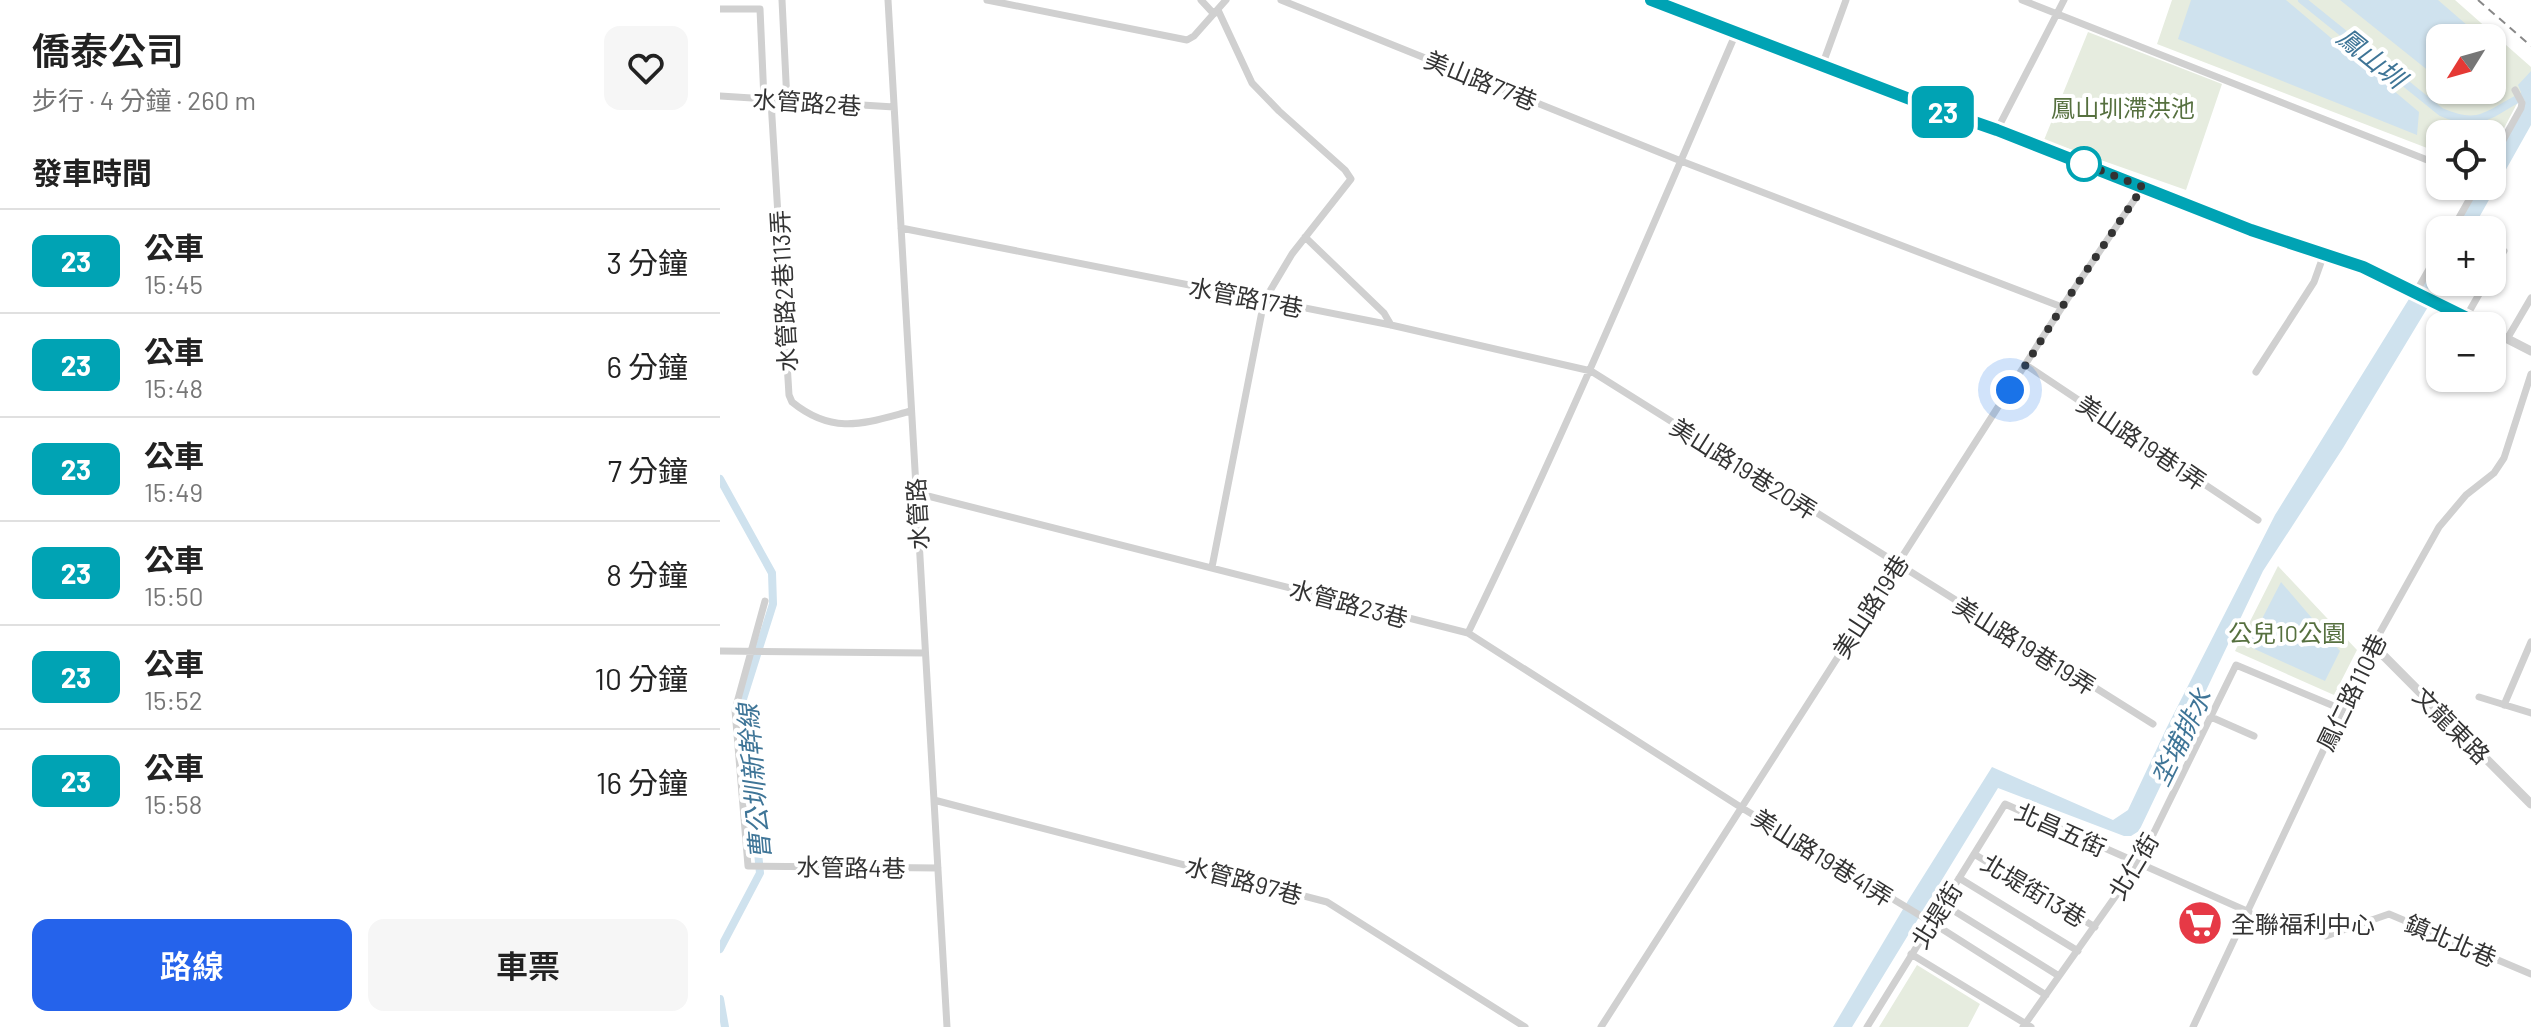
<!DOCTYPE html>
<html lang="zh-TW">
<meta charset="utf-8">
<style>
:root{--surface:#fff;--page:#f6f6f6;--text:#222;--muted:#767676;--line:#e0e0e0;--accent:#2563eb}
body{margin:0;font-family:Barlow,"Noto Sans TC",sans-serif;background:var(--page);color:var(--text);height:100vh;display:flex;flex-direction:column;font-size:30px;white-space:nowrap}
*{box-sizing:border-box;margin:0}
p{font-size:26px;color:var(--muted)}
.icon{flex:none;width:44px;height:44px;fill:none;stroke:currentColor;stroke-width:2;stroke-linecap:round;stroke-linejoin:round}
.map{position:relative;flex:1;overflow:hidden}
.drawer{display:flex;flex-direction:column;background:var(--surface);width:720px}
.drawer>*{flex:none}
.badge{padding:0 16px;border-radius:12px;font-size:28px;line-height:52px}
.needle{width:52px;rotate:233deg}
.fabs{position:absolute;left:1706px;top:24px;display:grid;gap:16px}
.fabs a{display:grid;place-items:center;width:80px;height:80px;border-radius:16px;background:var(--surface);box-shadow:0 2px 6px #0004;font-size:40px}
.you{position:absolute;width:40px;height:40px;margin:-20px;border:6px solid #fff;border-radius:50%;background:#1a73e8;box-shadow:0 0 0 12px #1a73e833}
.map>.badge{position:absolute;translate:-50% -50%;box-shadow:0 0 0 4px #fff}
h2{padding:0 32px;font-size:30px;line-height:72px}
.round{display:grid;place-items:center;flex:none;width:84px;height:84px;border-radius:16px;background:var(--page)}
.head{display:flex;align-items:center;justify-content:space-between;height:136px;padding:0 32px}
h1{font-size:38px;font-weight:600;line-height:60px}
.cta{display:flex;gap:16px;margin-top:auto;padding:16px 32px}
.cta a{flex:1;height:92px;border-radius:16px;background:var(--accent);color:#fff;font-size:32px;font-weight:600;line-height:92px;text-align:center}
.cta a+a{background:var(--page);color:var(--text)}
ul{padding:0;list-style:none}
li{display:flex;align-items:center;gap:24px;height:104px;padding:0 32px;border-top:2px solid var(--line)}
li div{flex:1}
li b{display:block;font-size:30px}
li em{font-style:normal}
li .badge{min-width:88px;font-weight:700;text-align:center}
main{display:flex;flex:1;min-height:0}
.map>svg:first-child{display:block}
</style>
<main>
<section class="drawer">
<div class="head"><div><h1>僑泰公司</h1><p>步行 · 4 分鐘 · 260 m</p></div><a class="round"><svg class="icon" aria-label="heart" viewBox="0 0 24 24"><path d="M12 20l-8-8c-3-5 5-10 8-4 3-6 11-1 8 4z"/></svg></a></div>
<h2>發車時間</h2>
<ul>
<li><span class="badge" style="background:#00a3b4;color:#fff">23</span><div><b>公車</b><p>15:45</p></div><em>3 分鐘</em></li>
<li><span class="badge" style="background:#00a3b4;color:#fff">23</span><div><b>公車</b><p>15:48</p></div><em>6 分鐘</em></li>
<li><span class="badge" style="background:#00a3b4;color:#fff">23</span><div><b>公車</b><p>15:49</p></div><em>7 分鐘</em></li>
<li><span class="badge" style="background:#00a3b4;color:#fff">23</span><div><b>公車</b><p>15:50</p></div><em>8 分鐘</em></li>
<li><span class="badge" style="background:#00a3b4;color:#fff">23</span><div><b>公車</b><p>15:52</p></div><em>10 分鐘</em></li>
<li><span class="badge" style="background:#00a3b4;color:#fff">23</span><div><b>公車</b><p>15:58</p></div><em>16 分鐘</em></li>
</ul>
<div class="cta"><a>路線</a><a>車票</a></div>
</section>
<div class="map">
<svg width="1811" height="1027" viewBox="0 0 1811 1027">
<rect width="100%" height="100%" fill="#fff"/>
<path fill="#e6ecdf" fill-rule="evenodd" d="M1452,0H1735L1811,67V77L1772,151V134H1720V153L1437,44ZM1720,38H1772V90H1720Z
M1368,32L1502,84L1466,190L1324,140Z
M1558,566L1637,650L1614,695L1515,651Z
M1197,965L1260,1004L1248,1027H1159Z"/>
<path fill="#cfe2ee" d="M1471,0H1566L1699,112L1697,135L1458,39Z
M1620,0H1718L1762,38H1720V80Z
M1811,71V125L1752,230H1731L1756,186H1772V159L1805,102L1798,85Z
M1720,249V282H1723L1623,448L1543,571L1419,831L1411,836H1404L1278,788L1132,1027H1113L1189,899L1272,767L1393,820L1408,810L1447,727L1555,515Z
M1561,582L1620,651L1605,681L1528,646Z"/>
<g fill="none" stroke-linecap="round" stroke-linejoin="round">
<path stroke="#cfe2ee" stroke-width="8" d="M1582,0L1721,112C1766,132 1773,107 1811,93
M0,479L52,573L53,604L23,699L40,873L0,949
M0,999L5,1027"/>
<path stroke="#d0d0d0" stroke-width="7" d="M62,0L67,102
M168,0L227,1027
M267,0L467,40L474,36L506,0
M481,0L494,14
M561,0L961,161L1342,307
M1302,0L1720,165
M0,9H40L44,100
M1102,66L1126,0
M0,96L174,107
M51,101L69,395L72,402C114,436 145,423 191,411
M1277,130L1344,0
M1772,160L1801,108L1802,103L1795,90
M181,228L671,325L871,371L1433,724
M1732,230L1757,186
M585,237L664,313L671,325
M1772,271L1784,251
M1696,292L1720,250
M1746,317L1766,282
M1787,339L1811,298
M1306,365L1538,520
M1536,372L1594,282L1604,254
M196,493L748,633L1022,808L1211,922L1326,995
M492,567L544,301L572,254L631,179L625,170L559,111L532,83L498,10
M45,601L15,710L28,866L218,868
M748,633C844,436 929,234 1016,33
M0,651L205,653
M1759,697L1811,713
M1784,705L1811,642
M1491,717L1534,736
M214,800L607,902L805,1027
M1254,854L1375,927
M1239,878L1358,951
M1223,904L1339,976
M1606,936L1669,914L1811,974
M1191,954L1311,1027
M881,1027L1342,307L1423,187
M1147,1027L1285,804L1529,912
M1303,1027L1419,863L1516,665L1621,709
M1473,1027L1653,645L1719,527L1746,495L1774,473L1784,458L1811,374"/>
<path stroke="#d0d0d0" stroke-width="9" d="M931,0L1208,106L1277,130L1531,230L1643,267L1763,326
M1772,331L1811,351
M1653,645L1811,804"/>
<path stroke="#888" stroke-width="2" stroke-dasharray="8 6" stroke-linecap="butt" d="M1758,0L1811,46"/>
</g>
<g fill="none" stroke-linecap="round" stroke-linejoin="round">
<g stroke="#fff" stroke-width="18">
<path id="line" d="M931,0L1208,106L1277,130L1531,230L1643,267L1763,326"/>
</g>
<use href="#line" stroke="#00a3b4" stroke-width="12"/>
<path stroke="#333" stroke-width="8" stroke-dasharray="0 14.4" d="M1290,390L1342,307L1423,187L1364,164"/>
</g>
<defs>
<g id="supermarket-disc" transform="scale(2.3)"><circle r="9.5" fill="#e63946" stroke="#fff"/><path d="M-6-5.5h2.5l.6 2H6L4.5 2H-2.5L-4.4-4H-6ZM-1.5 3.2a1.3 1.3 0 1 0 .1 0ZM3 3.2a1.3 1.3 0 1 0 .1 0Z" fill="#fff"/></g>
</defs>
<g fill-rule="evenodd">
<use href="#supermarket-disc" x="1480" y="923"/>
</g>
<circle fill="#fff" stroke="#00a3b4" stroke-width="4" cx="1364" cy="164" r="16"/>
<g text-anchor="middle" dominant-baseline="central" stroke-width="8" stroke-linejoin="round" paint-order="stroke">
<g font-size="24" fill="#333" stroke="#fff">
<text transform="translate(761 80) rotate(22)">美山路77巷</text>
<text transform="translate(87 102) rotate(4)">水管路2巷</text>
<text transform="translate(63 291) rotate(-93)">水管路2巷113弄</text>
<text transform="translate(526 297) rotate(11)">水管路17巷</text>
<text transform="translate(1422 442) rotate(34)">美山路19巷1弄</text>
<text transform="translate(1024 468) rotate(32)">美山路19巷20弄</text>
<text transform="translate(197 514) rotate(-93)">水管路</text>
<text transform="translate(629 603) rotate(15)">水管路23巷</text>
<text transform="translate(1150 606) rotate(-57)">美山路19巷</text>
<text transform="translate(1305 645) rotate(32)">美山路19巷19弄</text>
<text transform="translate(1631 692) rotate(-64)">鳳仁路110巷</text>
<text transform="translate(1732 725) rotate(45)">文龍東路</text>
<text transform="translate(1341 829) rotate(24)">北昌五街</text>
<text transform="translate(1103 857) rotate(32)">美山路19巷41弄</text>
<text transform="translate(1413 866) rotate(-59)">北仁街</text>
<text transform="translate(131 867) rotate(1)">水管路4巷</text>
<text transform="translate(524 880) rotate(15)">水管路97巷</text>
<text transform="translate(1314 890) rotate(31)">北堤街13巷</text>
<text transform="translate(1216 915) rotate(-58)">北堤街</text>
<text transform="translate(1731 940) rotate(23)">鎮北北巷</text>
</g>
<g font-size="24" fill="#56703f" stroke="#fff">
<text x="1403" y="107">鳳山圳滯洪池</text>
<text x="1567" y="632">公兒10公園</text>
</g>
<g font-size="24" fill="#333" stroke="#fff" text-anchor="start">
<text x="1511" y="923">全聯福利中心</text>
</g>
<g font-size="26" font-style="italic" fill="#3f7597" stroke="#fff">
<text transform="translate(1652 57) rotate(39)">鳳山圳</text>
<text transform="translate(1460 737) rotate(-64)">坔埔排水</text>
<text transform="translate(33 782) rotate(-95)">曹公圳新幹線</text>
</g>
</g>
</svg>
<div class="fabs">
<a><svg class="needle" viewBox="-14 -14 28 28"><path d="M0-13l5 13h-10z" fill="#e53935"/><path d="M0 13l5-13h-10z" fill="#767676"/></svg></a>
<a><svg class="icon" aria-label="locate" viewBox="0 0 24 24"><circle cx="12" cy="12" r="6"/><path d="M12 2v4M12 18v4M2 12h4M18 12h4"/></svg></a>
<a>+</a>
<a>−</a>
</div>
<div class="you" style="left:1290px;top:390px"></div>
<b class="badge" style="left:1223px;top:112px;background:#00a3b4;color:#fff">23</b>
</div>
</main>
